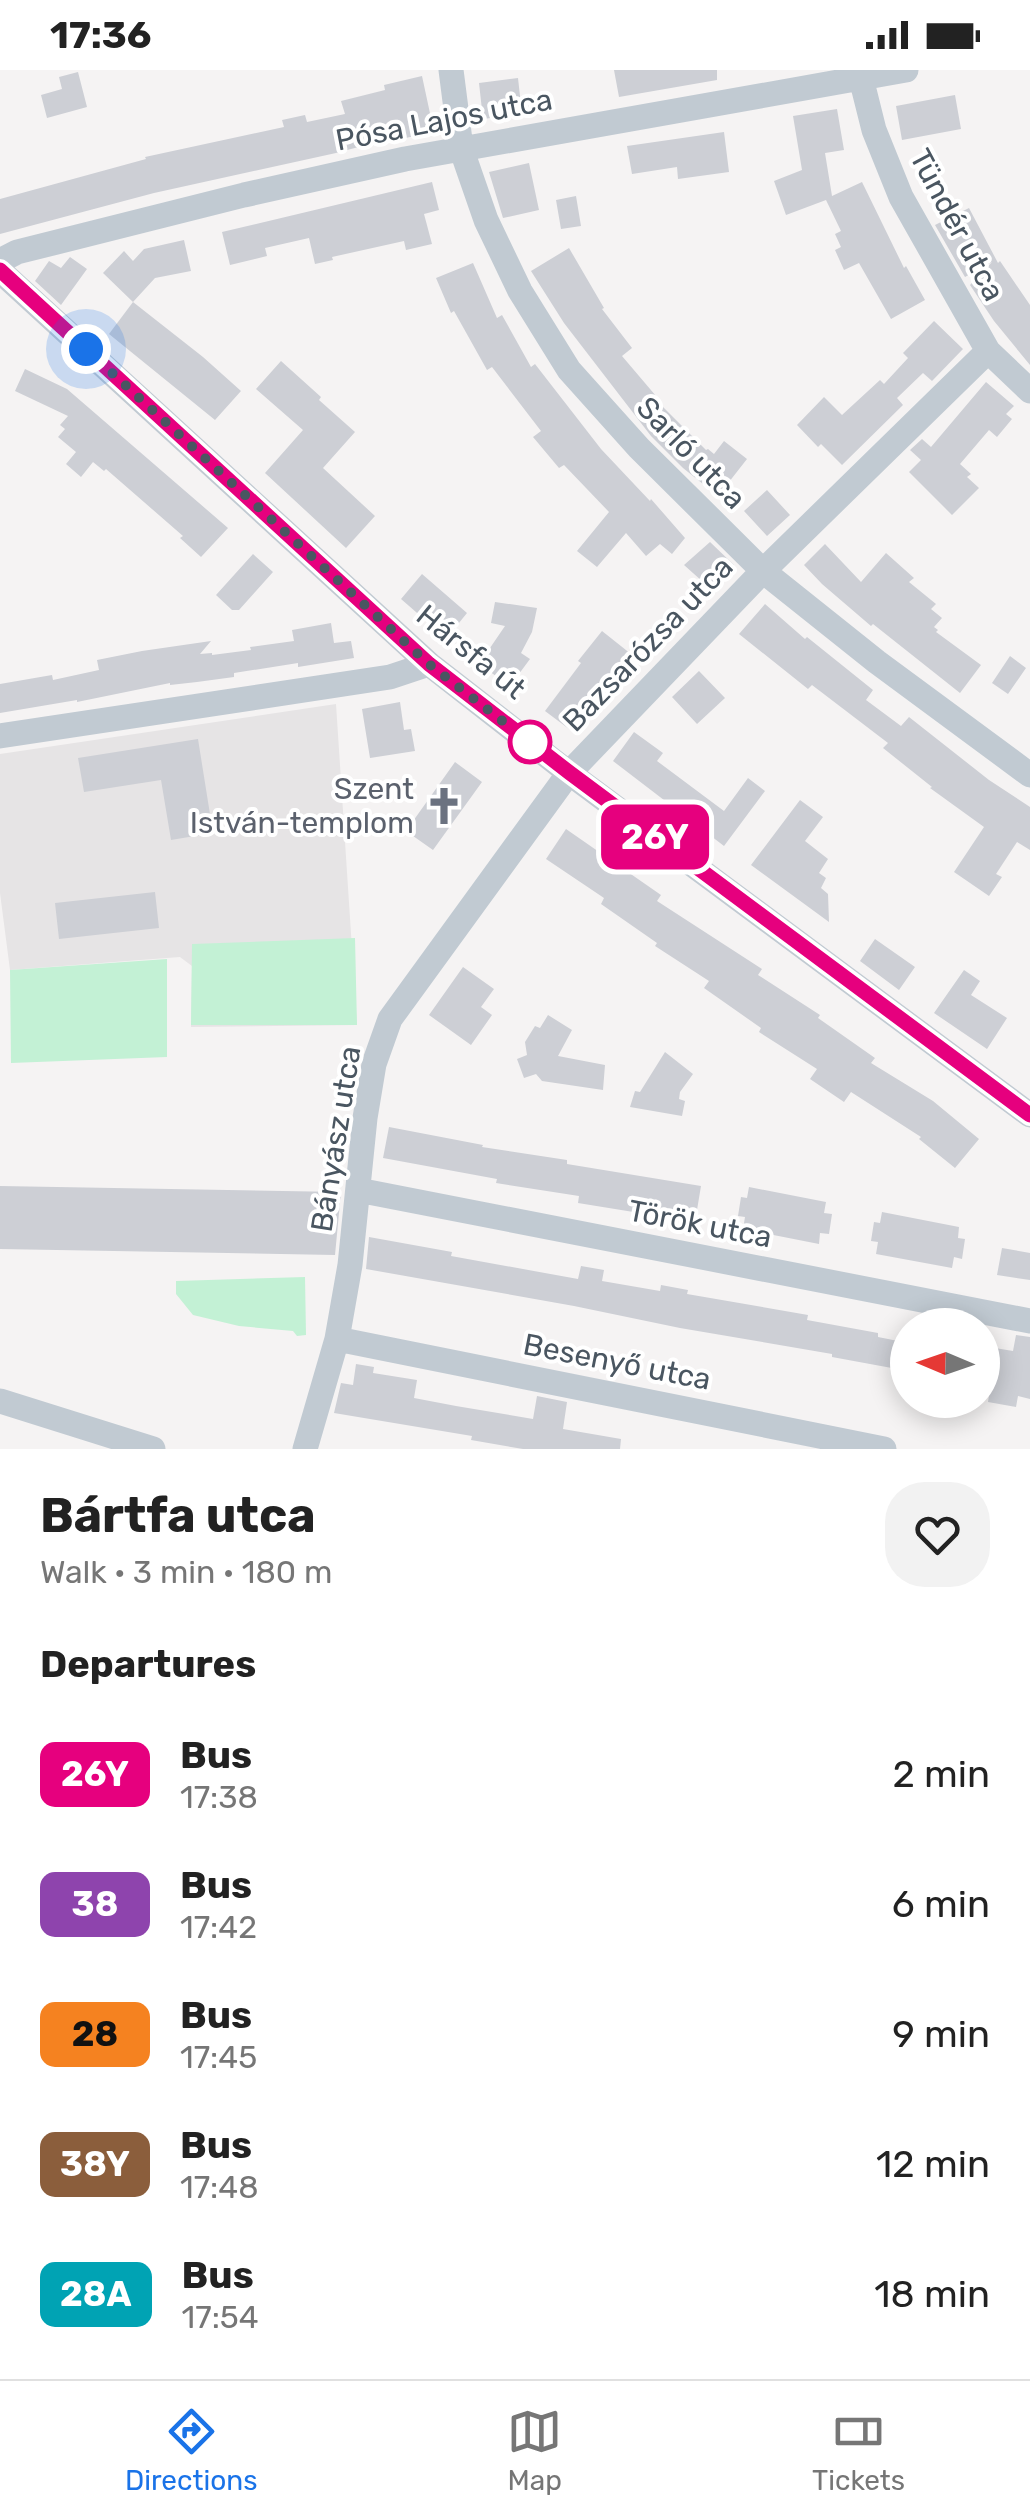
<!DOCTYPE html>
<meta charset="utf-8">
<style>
:root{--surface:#fff;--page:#f2f2f2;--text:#222;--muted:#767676;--line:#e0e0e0;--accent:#1a73e8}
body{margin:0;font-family:Rubik,sans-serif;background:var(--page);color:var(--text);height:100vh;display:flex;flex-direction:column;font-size:38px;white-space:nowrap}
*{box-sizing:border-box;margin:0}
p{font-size:32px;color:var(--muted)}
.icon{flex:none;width:55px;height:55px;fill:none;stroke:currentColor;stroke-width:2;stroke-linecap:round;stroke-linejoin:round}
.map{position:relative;height:1379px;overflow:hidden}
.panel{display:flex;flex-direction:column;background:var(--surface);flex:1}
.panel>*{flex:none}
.badge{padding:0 20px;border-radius:15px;font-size:35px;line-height:65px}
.needle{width:65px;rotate:272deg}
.buttons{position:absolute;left:890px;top:1238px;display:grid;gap:20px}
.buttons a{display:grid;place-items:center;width:110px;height:110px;border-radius:50%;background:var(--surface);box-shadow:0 5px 25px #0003;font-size:50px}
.you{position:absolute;width:50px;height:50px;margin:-25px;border:8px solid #fff;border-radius:50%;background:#1a73e8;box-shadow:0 0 0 15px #1a73e833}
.map>.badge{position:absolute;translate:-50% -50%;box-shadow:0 0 0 5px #fff}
h2{padding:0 40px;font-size:38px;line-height:90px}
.round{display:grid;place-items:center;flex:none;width:105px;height:105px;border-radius:40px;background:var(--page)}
.summary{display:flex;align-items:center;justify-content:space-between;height:170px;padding:0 40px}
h1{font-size:48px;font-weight:700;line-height:75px}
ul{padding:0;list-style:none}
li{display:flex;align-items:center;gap:30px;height:130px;padding:0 40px}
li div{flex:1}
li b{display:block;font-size:38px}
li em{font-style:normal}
li .badge{min-width:110px;font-weight:700;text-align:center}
.status{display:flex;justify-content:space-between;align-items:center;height:70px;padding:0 50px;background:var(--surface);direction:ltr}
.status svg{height:28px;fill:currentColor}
.menu{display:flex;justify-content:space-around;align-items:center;height:140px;border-top:2px solid var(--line);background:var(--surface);font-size:28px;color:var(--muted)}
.menu a{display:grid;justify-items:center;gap:5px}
.menu .active{color:var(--accent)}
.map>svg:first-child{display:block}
</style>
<div class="status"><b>17:36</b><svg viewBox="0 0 49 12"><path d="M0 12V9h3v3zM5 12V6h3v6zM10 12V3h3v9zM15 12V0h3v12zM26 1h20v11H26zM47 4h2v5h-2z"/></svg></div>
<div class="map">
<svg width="1030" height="1379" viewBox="0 0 1030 1379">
<rect width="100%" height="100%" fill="#f5f3f3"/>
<path fill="#e6e4e5" d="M336,634L357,955L191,957L192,896L180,887L10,900L0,823V684Z"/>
<path fill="#c3f1d5" d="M355,868L357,955H191L192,874Z
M167,889V987L11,993L10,900Z
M305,1207L306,1265L297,1266L293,1261L239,1256L193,1245L176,1224V1211Z"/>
<path fill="#cdcfd5" d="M614,0H717V10L619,27Z
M78,2L87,37L47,48L41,25L62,19L59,7Z
M422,6L434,62L396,70V67L336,83L154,123L0,164V129L146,89L145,87L284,57L282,50L305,45L307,52L345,44L341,31L385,20L384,15Z
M518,8L522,44L483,49L479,13Z
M955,25L961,59L902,70L896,36Z
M837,39L844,80L825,83L832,126L862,112L904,198L906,196L925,230L891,249L859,193L844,200L835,180L841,177L835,164L841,161L826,130L786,145L774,111L802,100L793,46Z
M724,62L729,102L678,109L677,97L632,104L627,76Z
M529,93L539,140L503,148L489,102Z
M432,112L439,140L424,144L432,174L406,180L404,171L332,187L333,190L315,194L309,168L265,178L267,186L230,195L222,162Z
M576,126L581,156L561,159L556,130Z
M969,138L998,193L1000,191L1030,235V295L994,251L970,215L992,192L965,207L935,155Z
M184,170L191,201L155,208L133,232L103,203L124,181L133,191L144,179Z
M569,178L604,238L602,239L632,278L622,286L656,326L654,328L706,380L708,379L714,384L724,371L747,389L718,426L683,398L651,366L564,253L531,201Z
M70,187L87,199L61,235L35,211L49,191L61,198Z
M473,193L497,248L502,245L531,297L535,294L601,379L650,431L651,429L685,468L672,484L660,474L646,486L626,463L597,497L577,481L609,442L564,395L559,398L533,367L541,361L492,297L487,300L454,241L451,243L436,208Z
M133,232L203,287L241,321L215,350L109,264Z
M934,251L963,279L932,311L923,303L897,328L903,335L842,395L821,374L818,377L797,355L824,327L842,345L880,310L884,314L908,288L903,283Z
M281,291L321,327L319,330L355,362L323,398L375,446L346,478L265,403L303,360L256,319Z
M25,299L67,319L228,458L201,487L180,468L183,466L106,399L104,401L93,392L81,407L66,394L76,382L58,367L65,359L60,355L68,346L15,321Z
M986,312L1014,336L1006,344L1012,349L997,367L989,360L960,394L971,404L967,407L979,418L952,445L909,402L921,390L910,380L922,369L931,377Z
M767,420L790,445L767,466L744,441Z
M710,472L734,495L712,520L684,495Z
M825,474L861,512L886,483L914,508L909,512L936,534L931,539L942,548L934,557L938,560L936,562L981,595L960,623L873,554L871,556L822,514L804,495Z
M253,484L273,502L239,540H232L216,525Z
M422,504L467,543L450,564L427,545L424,549L401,529Z
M495,532L537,538L532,562L521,583L530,589L510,616L479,594L505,556L491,553Z
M765,534L805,569L807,567L873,620L866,630L901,656L909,647L989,710L1030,737V780L1017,772L996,804L1002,807L989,826L954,802L984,757L930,718L932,717L883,678L888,673L812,615L808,619L739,564Z
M331,553L334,573L351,571L354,588L298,597V593L234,603V607L197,612L170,615V613L77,632V630L0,643V614L52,605L53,610L99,600L97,590L142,581L211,571L200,584L212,583V585L251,580L250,577L294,571L292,560Z
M602,561L636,588L611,619L608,616L573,662L545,641L581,593L578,591Z
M1010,586L1026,598L1008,624L992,613Z
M699,601L725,628L697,654L672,627Z
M400,632L404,660L411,659L415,681L370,688L362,639Z
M634,662L663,683L657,691L724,741L748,708L765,721L724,776L613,691Z
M198,669L213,763L171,770L161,710L84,722L78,688Z
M455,692L482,712L433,780L406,761Z
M800,730L823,747L805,771L828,789L819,803L826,808L821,818L828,824L829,852L751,795Z
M566,759L661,825L657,831L762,899L758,905L820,945L818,948L875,988L871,993L933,1031L979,1069L955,1098L919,1069L921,1067L851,1022L844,1032L810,1009L817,999L759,962L761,958L704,918L709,911L655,876L657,873L601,834L604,828L546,789Z
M155,822L159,858L59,869L55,833Z
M875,869L915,897L899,920L860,891Z
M463,897L494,919L481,937L492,945L471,975L429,945Z
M964,900L980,911L971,925L1007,948L987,979L934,943Z
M548,945L572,960L558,986L605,995L603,1020L542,1011L536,1004L524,1008L517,989L527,985L525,972L535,956L540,958Z
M665,982L693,1004L680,1022L679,1029L685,1031L682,1046L630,1037L635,1021L640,1022Z
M389,1057L483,1075L482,1077L567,1090V1094L701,1116L695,1152L578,1133L579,1126L496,1113L497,1109L383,1088Z
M0,1116L341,1122L335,1185L0,1179Z
M749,1117L826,1132L824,1143L832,1144L829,1164L820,1163L819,1174L743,1159L745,1147L738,1146L741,1127L747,1128Z
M882,1142L959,1157L958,1168L965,1169L962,1189L954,1187L952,1198L876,1184L878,1172L871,1171L874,1152L880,1153Z
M369,1167L452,1182L451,1186L578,1209L581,1196L604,1200L602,1211L660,1221L661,1215L688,1220L687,1224L808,1245L807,1250L878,1263V1267L908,1273V1301L832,1287V1284L680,1258L574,1236L366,1199Z
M1002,1178L1030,1183V1210L997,1205Z
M1016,1265L1030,1267V1329L1018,1326L1016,1337L988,1332L990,1319L982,1318V1287L993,1289L995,1278L1013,1281Z
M356,1294L374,1297L373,1303L417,1310L414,1328L456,1336L533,1349L537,1326L567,1332L563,1359L621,1369L620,1379H523L471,1370L472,1366L334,1343L341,1313L353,1315Z"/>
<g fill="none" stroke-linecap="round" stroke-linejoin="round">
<path stroke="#c1cad2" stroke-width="25" d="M451,0L461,78L486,150L520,221L569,300L639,378L763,501L877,592L1030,705
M859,0L874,60L901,127L988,281L1030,321
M0,191L17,182L244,125L405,89L906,0
M0,201L429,594L569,703L1030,1045
M0,666L390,607L429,594
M358,1120L1030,1251
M337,1269L884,1379
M0,1331L153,1379
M305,1379L337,1269L350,1195L365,1048L374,994L390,949L569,703L763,501L988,281"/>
</g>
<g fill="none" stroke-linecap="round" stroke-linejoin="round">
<g stroke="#fff" stroke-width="22">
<path id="line" d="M0,200L429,594L570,703L1030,1045"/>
</g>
<use href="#line" stroke="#e6007e" stroke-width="15"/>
<path stroke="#4a5661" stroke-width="10" stroke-dasharray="0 18" d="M86,279L429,594L541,681L530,672"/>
</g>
<defs>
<g id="church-bare" transform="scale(3)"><path d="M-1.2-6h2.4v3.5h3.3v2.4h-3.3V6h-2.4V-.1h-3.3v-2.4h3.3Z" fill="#6b7280" stroke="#fff" stroke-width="2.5" paint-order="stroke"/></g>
</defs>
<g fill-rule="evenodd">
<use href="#church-bare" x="444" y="736"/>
</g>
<circle fill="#fff" stroke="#e6007e" stroke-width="5" cx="530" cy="672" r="20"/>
<g text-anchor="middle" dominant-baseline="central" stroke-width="8" stroke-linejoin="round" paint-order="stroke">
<g font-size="30" fill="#4a5661" stroke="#fff">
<text transform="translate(444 50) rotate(-11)">Pósa Lajos utca</text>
<text transform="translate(957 155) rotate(62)">Tündér utca</text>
<text transform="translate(691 383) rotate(46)">Sarló utca</text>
<text transform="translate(648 574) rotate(-46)">Bazsarózsa utca</text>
<text transform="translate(471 582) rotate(39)">Hársfa út</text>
<text transform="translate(336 1069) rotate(-81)">Bányász utca</text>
<text transform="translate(700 1154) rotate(11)">Török utca</text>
<text transform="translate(617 1292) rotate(11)">Besenyő utca</text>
</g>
<g font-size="30" fill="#5b616d" stroke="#fff" text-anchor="end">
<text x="414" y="719">Szent<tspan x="414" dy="34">István-templom</tspan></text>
</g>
</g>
</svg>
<div class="buttons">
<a><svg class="needle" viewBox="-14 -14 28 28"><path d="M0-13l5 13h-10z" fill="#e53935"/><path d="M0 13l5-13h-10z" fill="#767676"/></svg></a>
</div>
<div class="you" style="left:86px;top:279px"></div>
<b class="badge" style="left:655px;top:767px;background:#e6007e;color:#fff">26Y</b>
</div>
<section class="panel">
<div class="summary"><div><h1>Bártfa utca</h1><p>Walk · 3 min · 180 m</p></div><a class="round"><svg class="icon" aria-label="heart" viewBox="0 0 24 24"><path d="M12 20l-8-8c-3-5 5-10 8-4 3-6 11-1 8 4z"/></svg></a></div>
<h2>Departures</h2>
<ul>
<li><span class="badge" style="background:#e6007e;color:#fff">26Y</span><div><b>Bus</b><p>17:38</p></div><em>2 min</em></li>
<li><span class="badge" style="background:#8e44ad;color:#fff">38</span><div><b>Bus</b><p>17:42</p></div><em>6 min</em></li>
<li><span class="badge" style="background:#f58220;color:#111">28</span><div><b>Bus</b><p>17:45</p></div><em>9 min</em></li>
<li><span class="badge" style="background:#8b5e3c;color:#fff">38Y</span><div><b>Bus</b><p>17:48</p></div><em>12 min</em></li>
<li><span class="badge" style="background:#00a3b4;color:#fff">28A</span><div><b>Bus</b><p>17:54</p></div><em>18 min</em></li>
</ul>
</section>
<nav class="menu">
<a class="active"><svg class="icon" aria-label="directions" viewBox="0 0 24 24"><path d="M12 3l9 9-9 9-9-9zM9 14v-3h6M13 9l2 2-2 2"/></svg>Directions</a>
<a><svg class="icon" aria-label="map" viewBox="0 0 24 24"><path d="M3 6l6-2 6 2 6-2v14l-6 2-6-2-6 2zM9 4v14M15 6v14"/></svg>Map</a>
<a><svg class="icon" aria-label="tickets" viewBox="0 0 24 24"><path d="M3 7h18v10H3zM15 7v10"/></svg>Tickets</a>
</nav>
